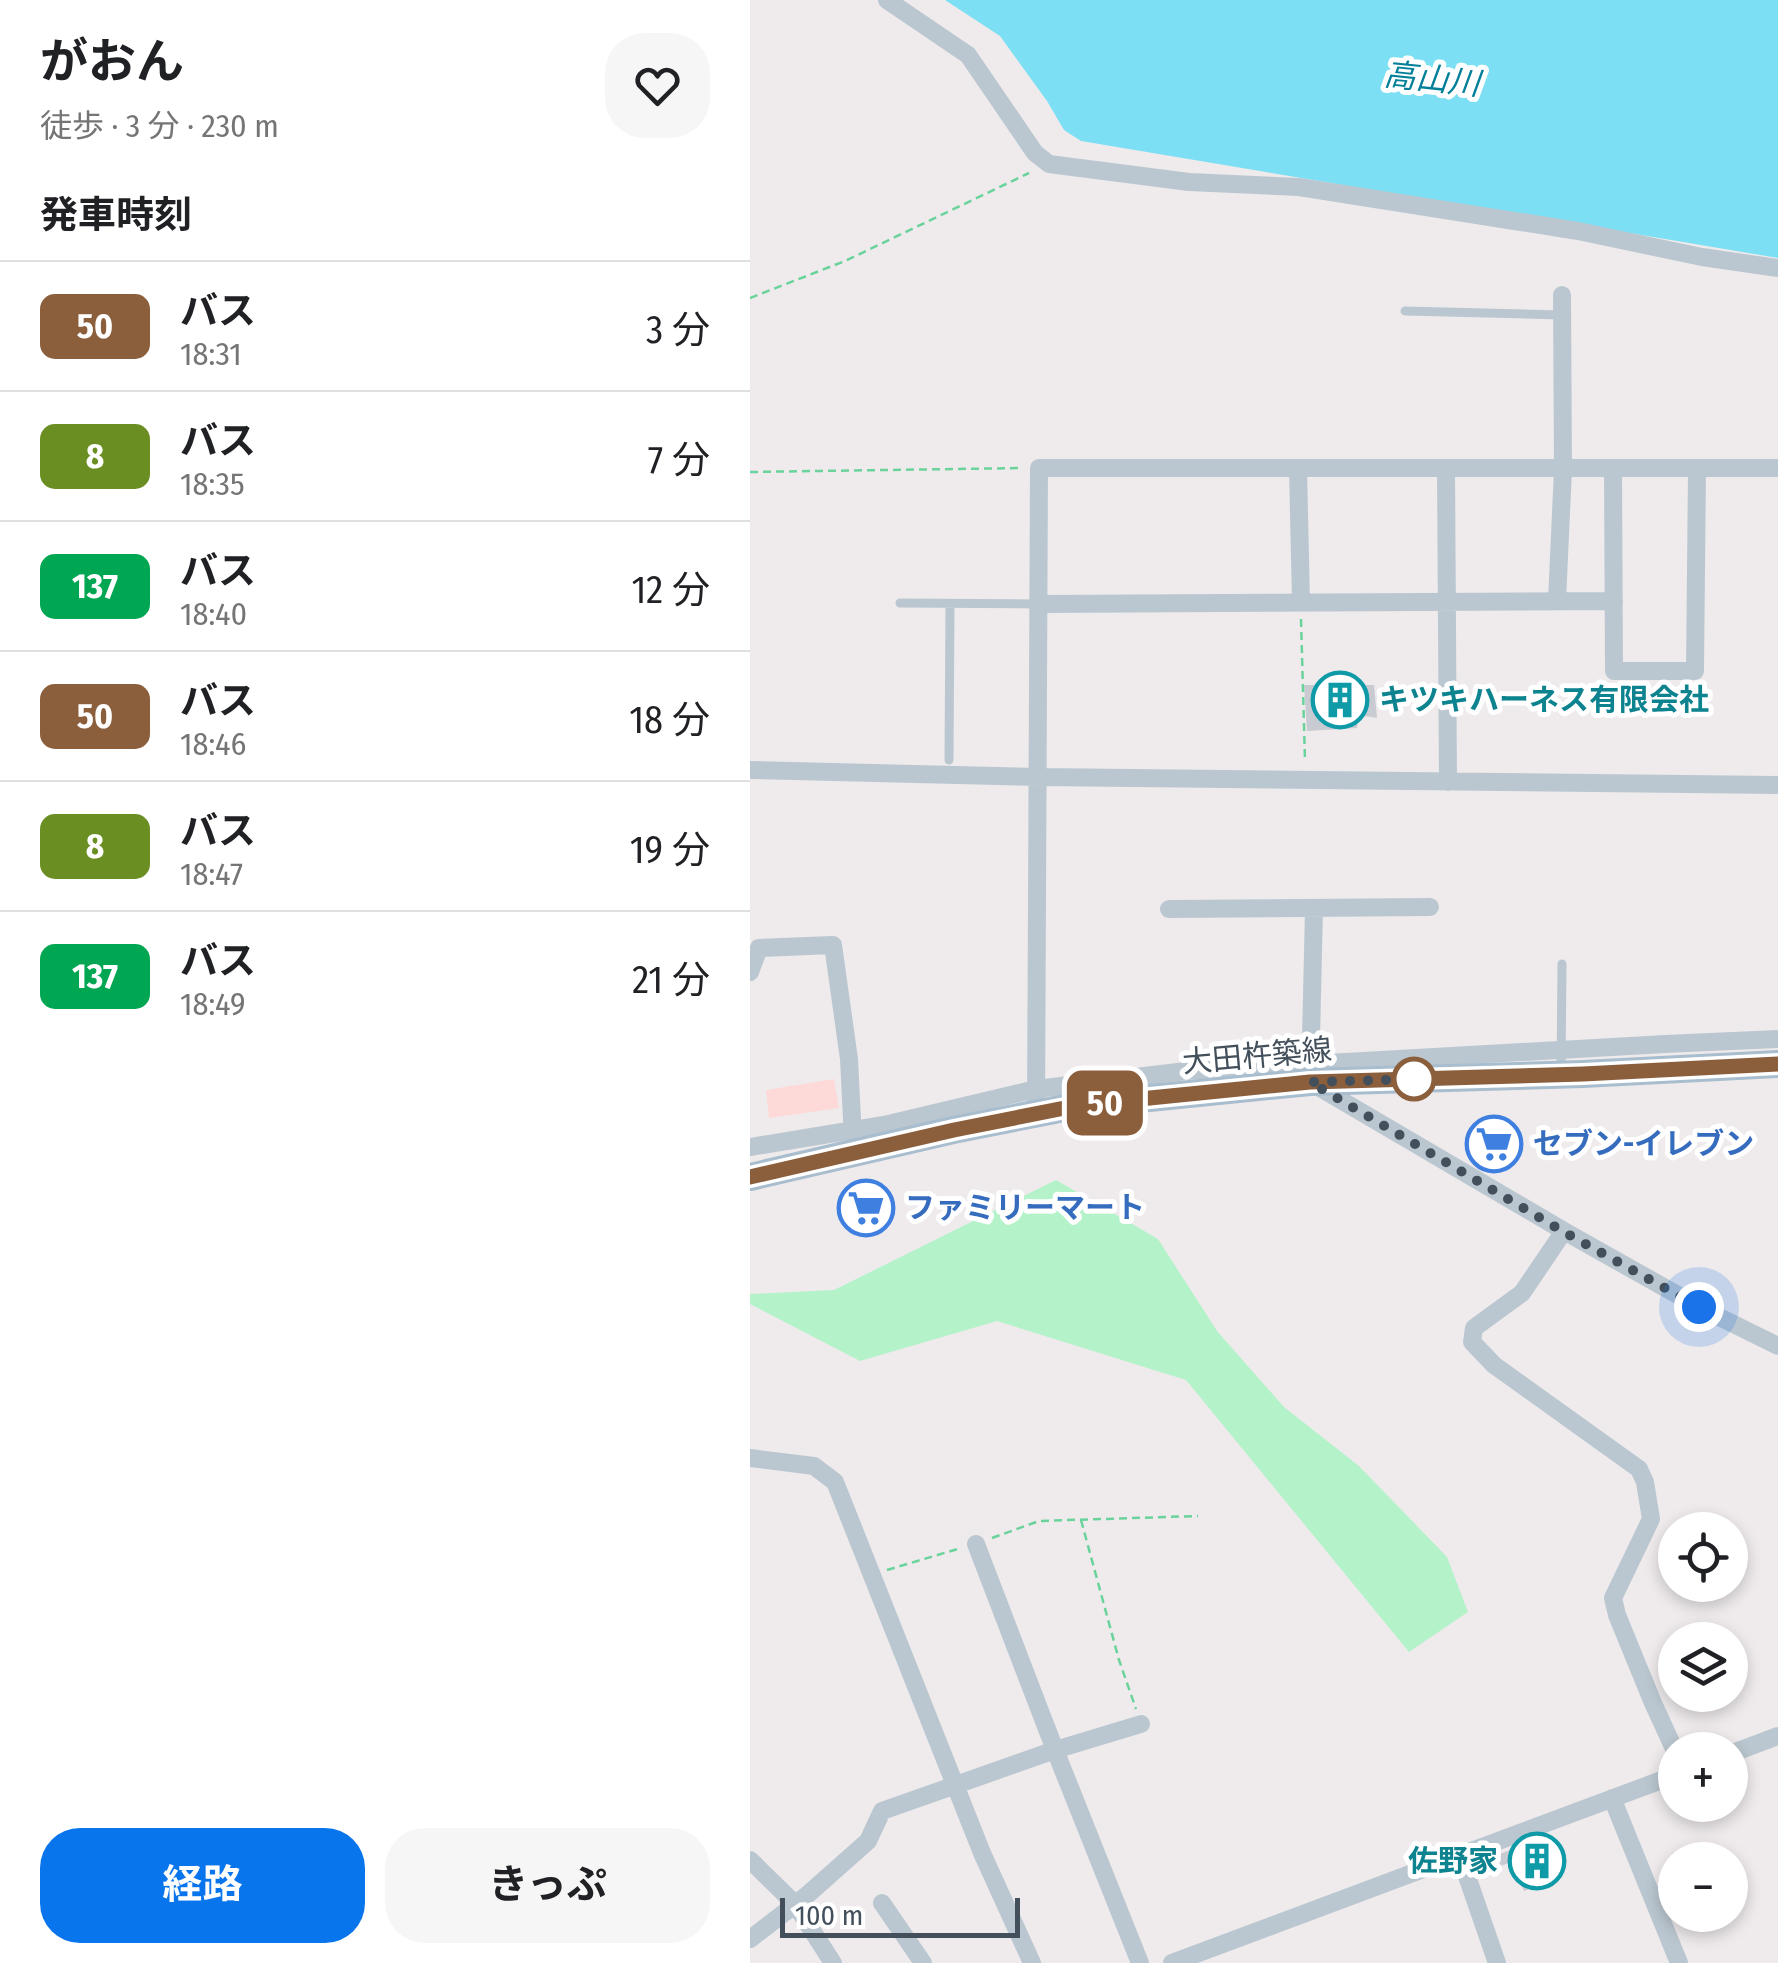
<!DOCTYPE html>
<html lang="ja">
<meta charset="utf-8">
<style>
:root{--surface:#fff;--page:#f6f6f6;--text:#202124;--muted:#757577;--line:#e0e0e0;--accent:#0975ec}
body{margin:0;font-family:"Fira Sans Condensed","Noto Sans JP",sans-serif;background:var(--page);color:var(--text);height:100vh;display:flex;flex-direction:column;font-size:38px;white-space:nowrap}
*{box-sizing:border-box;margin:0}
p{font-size:32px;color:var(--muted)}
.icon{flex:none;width:55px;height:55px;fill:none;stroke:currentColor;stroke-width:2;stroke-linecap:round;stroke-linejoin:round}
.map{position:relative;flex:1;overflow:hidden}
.sheet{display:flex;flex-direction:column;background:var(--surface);width:750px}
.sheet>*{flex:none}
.badge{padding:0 20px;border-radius:15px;font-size:35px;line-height:65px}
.fabs{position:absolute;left:908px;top:1512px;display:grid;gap:20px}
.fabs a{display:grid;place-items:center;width:90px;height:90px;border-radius:50%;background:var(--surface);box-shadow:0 5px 15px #0003;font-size:50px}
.scale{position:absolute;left:30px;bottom:25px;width:240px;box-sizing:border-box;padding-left:10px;border:5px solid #43505b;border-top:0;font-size:28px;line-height:35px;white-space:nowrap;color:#43505b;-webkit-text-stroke:8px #fff;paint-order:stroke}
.you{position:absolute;width:50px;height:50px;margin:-25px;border:8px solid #fff;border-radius:50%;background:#1a73e8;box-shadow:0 0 0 15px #1a73e833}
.map>.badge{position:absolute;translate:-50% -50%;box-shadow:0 0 0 5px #fff}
h2{padding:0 40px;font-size:38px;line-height:90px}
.round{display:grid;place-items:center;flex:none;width:105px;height:105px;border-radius:40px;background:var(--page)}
.head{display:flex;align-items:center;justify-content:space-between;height:170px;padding:0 40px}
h1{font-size:48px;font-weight:700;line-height:75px}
.button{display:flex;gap:20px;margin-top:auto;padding:20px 40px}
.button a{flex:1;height:115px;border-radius:40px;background:var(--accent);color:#fff;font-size:40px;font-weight:700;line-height:115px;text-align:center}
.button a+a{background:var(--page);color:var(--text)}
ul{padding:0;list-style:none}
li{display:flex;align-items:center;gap:30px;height:130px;padding:0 40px;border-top:2px solid var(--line)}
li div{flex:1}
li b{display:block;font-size:38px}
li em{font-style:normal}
li .badge{min-width:110px;font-weight:700;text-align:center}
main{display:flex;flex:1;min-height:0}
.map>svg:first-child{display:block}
</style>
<main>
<section class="sheet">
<div class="head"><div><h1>がおん</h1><p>徒歩 · 3 分 · 230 m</p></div><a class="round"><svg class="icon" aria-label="heart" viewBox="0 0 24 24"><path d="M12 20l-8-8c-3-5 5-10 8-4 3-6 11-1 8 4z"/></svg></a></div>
<h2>発車時刻</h2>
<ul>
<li><span class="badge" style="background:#8b5e3c;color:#fff">50</span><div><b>バス</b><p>18:31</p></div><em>3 分</em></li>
<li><span class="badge" style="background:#6b8e23;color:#fff">8</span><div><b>バス</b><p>18:35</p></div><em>7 分</em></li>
<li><span class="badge" style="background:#00a651;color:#fff">137</span><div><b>バス</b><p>18:40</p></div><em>12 分</em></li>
<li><span class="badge" style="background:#8b5e3c;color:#fff">50</span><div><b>バス</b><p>18:46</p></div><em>18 分</em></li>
<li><span class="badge" style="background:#6b8e23;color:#fff">8</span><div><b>バス</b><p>18:47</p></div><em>19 分</em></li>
<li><span class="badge" style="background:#00a651;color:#fff">137</span><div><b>バス</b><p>18:49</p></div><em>21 分</em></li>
</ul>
<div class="button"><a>経路</a><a>きっぷ</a></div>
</section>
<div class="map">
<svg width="1028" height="1963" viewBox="0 0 1028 1963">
<rect width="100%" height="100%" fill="#efebec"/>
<path fill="#fddad8" d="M84,1079L89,1108L19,1118L16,1090Z"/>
<path fill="#b4f2ca" d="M306,1180L408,1239L467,1331L534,1407L609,1466L697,1557L718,1612L659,1652L436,1380L247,1321L110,1361L0,1304V1294L84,1290Z"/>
<path fill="#7ddff3" d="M195,0H1028V258L331,141L314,130L297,101L250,36Z"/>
<path fill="#c8cbd2" d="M554,685H624L627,718L609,715L607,728L557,731Z
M793,1838L808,1878L774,1891L763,1861L751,1866L747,1855Z"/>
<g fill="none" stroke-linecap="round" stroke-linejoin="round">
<path stroke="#6ad39b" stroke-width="2.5" stroke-dasharray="8 5" stroke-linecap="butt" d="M0,298L95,261L279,173
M0,472L273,468
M551,619L555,761
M331,1520L369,1660L386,1709
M242,1538L289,1521L448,1516
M137,1570L211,1548"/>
<path stroke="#bbc7d0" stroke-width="9" d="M655,311L812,315
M150,603L289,604
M199,760L200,604
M811,1072L812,964"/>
<path stroke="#bbc7d0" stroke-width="18" d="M137,0L218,55L285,153L299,164L439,182L549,187L828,231L952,257L1028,268
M548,468L551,602
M696,469L698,782
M863,469L864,671H945L947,469
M807,601L813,469L812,295
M289,604L864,601
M0,770L289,777L1028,785
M419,909L680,907
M564,909L560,1082L814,1231
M0,972L9,948L83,945L99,1059L103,1139
M286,1114L289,468H1028
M0,1147L134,1125L286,1089L436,1071L915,1044L1028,1039
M0,1458L64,1466L85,1482L232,1853L282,1963
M226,1544L305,1750L390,1963
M925,1751L903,1703L867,1615L863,1598L901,1519L895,1482L889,1469L744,1365L722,1342L724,1328L772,1293L814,1231L949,1307L1028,1346
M980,1754L1028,1736
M862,1798L929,1963
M710,1856L747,1963
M0,1860L45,1904L83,1963
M132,1903L173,1963
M0,1939L56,1896L118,1841L132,1811L305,1750L391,1724
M422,1963L925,1775"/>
<path stroke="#a8bdce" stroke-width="28" d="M0,1177L203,1130L330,1105L560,1082L833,1074L1028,1064"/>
</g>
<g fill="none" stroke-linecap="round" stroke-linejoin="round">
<g stroke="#fff" stroke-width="22">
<path id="line" d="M0,1177L204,1130L330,1105L560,1082L833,1074L1028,1064"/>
</g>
<use href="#line" stroke="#8b5e3c" stroke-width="15"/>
<path stroke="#43505b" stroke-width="10" stroke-dasharray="0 18" d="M664,1079H668L560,1082L814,1232L949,1307"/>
</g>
<defs>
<g id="building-ring" transform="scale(2.875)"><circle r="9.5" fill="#fff" stroke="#0f9aa8" stroke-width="1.5"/><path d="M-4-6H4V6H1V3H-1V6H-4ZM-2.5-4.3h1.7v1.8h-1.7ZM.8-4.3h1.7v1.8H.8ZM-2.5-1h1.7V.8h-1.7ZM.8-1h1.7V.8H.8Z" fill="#0f9aa8"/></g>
<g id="supermarket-ring" transform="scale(2.875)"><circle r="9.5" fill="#fff" stroke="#3f7fe0" stroke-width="1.5"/><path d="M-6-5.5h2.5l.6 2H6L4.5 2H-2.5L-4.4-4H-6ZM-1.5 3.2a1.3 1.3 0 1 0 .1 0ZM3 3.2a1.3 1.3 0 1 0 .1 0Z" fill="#3f7fe0"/></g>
</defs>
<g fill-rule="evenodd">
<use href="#building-ring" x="590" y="700"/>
<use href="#supermarket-ring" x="744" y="1144"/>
<use href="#supermarket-ring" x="116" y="1208"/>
<use href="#building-ring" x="787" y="1861"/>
</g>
<circle fill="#fff" stroke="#8b5e3c" stroke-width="5" cx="664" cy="1079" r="20"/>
<g text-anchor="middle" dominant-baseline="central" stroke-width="10" stroke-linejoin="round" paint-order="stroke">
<g font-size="30" font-weight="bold" fill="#0d838f" stroke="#fff" text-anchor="start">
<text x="629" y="700">キツキハーネス有限会社</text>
<text x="748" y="1861" text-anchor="end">佐野家</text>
</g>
<g font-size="30" fill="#43505b" stroke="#fff">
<text transform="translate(507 1056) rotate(-5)">大田杵築線</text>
</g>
<g font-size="30" font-weight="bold" fill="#366cbe" stroke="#fff" text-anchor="start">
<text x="783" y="1144">セブン-イレブン</text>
<text x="155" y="1208">ファミリーマート</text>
</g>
<g font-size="32" font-style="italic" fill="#038099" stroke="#fff">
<text transform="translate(682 79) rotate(6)">高山川</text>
</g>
</g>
</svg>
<div class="fabs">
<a><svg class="icon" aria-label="locate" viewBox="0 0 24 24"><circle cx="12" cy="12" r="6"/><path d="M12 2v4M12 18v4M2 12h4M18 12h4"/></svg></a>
<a><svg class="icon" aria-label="layers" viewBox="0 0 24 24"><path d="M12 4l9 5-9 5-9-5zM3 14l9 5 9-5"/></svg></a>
<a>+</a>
<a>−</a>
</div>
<div class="scale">100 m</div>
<div class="you" style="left:949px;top:1307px"></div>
<b class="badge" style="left:355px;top:1103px;background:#8b5e3c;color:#fff">50</b>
</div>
</main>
